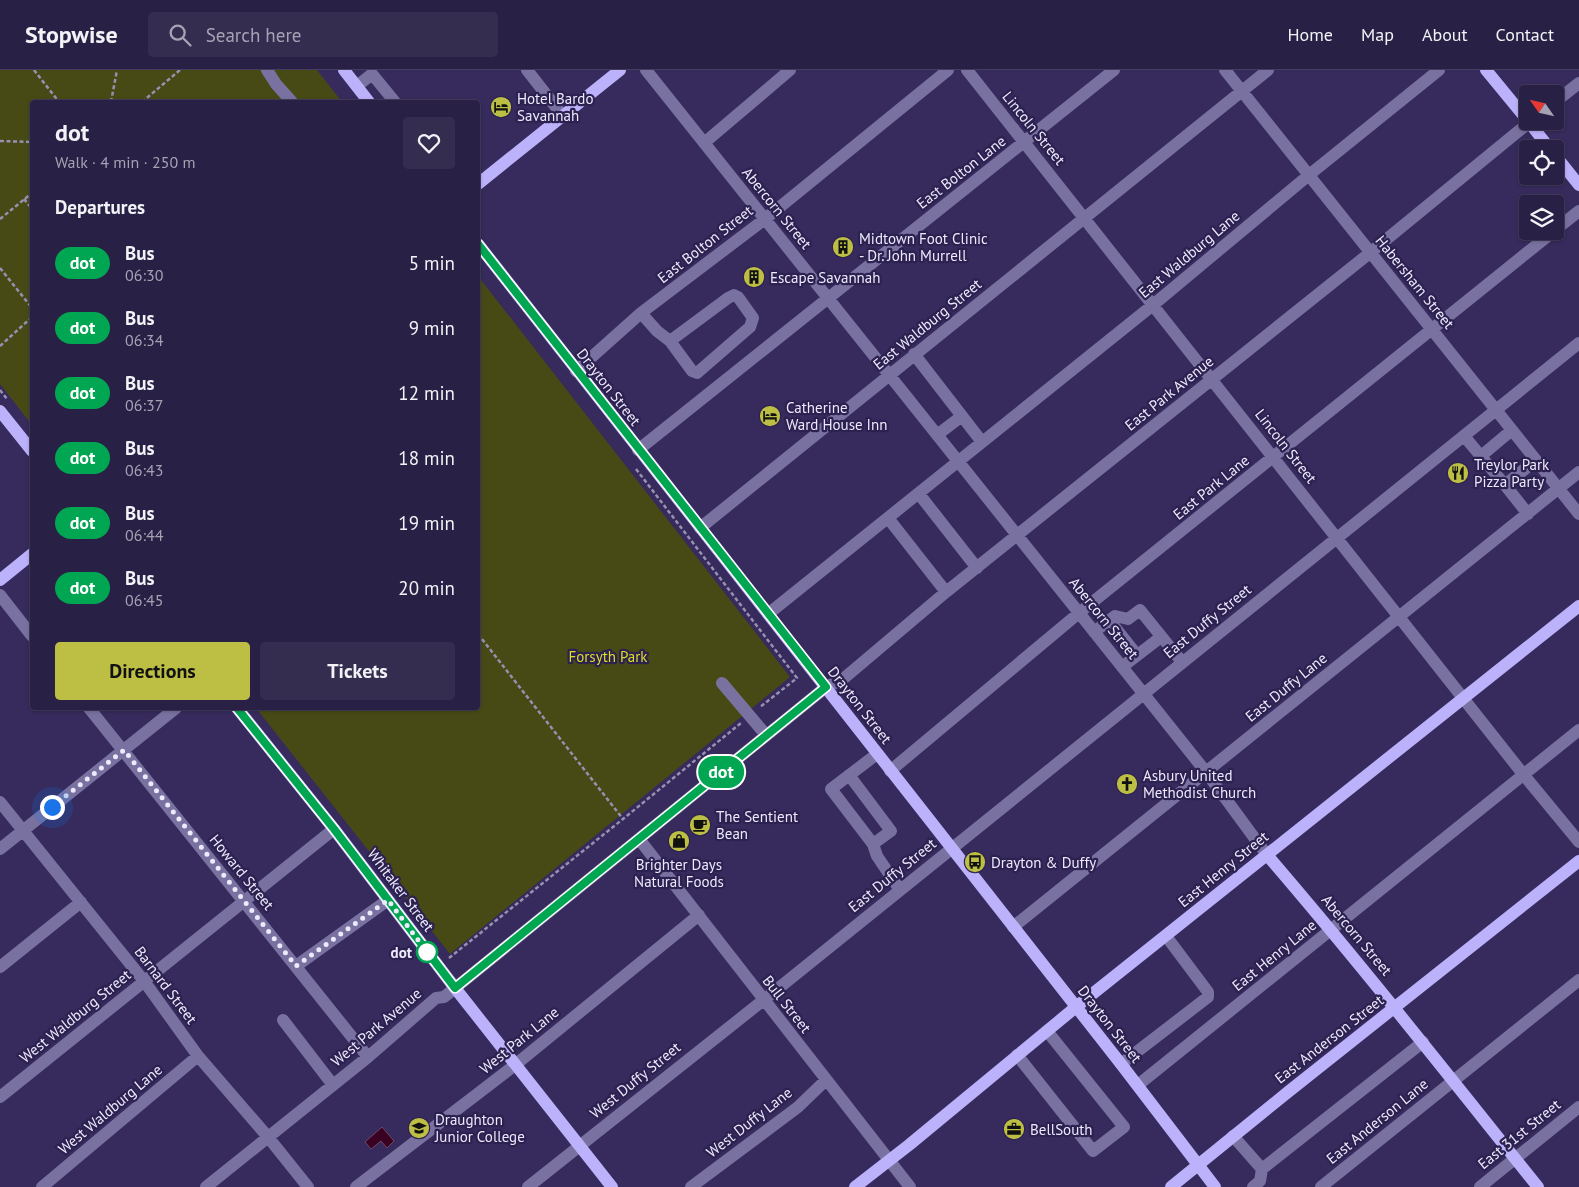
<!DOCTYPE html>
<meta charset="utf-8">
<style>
:root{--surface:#282045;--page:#342d50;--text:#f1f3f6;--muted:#a5a3b3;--line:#443e5e;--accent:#bcbf44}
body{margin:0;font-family:"PT Sans",sans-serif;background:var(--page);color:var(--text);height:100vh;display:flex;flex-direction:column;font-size:19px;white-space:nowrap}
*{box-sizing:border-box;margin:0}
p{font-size:16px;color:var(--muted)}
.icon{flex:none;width:28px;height:28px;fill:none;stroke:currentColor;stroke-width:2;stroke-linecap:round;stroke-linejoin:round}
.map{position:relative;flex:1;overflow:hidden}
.drawer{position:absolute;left:30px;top:30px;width:450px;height:610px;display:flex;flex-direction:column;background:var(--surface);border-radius:5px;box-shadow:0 1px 4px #0004,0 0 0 1px var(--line)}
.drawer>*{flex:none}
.badge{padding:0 10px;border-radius:16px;font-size:18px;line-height:32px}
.needle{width:32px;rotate:304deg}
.tools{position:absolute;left:1519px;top:15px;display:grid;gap:10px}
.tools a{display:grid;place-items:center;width:45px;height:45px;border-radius:5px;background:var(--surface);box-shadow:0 1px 4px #0004,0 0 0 1px var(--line);font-size:25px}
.you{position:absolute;width:25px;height:25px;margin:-12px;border:4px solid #fff;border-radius:50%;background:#1a73e8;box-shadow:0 0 0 8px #1a73e833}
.map>.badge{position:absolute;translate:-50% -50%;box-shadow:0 0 0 2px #fff}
h2{padding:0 25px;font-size:19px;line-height:45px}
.round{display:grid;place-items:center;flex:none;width:52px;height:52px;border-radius:5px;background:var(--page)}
.headline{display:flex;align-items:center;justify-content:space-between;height:85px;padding:0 25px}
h1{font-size:24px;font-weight:800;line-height:38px}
.primary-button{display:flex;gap:10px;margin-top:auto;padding:10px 25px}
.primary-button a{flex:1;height:58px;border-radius:5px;background:var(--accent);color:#111;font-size:20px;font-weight:800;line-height:58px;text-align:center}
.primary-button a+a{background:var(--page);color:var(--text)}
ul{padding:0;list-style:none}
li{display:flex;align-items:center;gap:15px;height:65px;padding:0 25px}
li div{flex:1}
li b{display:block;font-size:19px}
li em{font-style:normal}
li .badge{min-width:55px;font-weight:700;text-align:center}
header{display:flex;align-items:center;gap:30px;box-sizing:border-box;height:70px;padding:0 25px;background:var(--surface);border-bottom:1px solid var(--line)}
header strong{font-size:24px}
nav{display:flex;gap:28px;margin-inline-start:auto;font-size:18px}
.search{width:350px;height:45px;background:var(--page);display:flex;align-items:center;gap:12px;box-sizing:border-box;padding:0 18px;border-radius:5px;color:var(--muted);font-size:19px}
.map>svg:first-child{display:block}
</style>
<header>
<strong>Stopwise</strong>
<div class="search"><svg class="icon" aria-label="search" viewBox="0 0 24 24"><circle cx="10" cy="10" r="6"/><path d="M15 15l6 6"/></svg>Search here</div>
<nav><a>Home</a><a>Map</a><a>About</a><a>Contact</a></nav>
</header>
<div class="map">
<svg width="1579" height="1117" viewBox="0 0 1579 1117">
<rect width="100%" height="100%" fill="#362b5c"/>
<path fill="#484a15" d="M0,0H317L342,32H32V355L0,314Z
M478,206L790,607L450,884L256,638H478Z"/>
<path fill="#3a0222" stroke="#6f4863" d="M382,1057L394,1071L387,1078L381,1071L371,1079L365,1072Z"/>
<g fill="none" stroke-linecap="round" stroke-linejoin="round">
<path stroke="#9791b1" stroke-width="2.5" stroke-dasharray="4 2.5" stroke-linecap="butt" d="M34,0L59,32
M111,32L117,0
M142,32L180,0
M0,71L32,72
M24,129L32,139
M0,149L32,123
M0,198L32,238
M0,276L32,247
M0,320L7,329
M636,399L797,608L760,637
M478,564L623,749
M449,888L623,749L741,653"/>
<path stroke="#7972a0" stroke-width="12" d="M267,0L276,14L292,32
M527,0L563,46
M646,0L1206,702L1267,785
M967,0L1523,704L1579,772
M1225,0L1579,444
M357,16L372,4L395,32
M1555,32L1579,13
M704,73L790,0
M1555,160L1579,141
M641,243L657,261L670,271L692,301L697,303L750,257L753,248L738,227L734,225L728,228L670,271
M914,284L982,372
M576,301L641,243L765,149L948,0
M937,365L962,346
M1464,366L1505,415L1536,390
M638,380L1114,0
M1481,386L1512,360
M1505,415L1528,444
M919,424L977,498
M888,448L946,522
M700,458L1268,0
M0,525L32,566
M768,544L1153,235L1309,105L1439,0
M1109,550L1137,585
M1094,562L1115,546L1128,549L1140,540L1182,592
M1122,597L1161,567
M722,613L766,665
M89,638L368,987
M877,684L831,719L873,774L877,786L900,820
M890,701L1079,543L1554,161
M849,705L891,761L873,774
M0,732L144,911L198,986L268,1067L308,1117
M639,769L910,1117
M0,779L176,638
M1013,857L1579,402
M296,896L388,830
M0,897L81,832
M283,950L333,1015
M1017,985L1093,1081L1124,1057L1047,961
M1121,994L1208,927V922L1166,866
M1138,1015L1579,660
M0,1027L334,759
M1233,1066L1262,1099
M42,1117L198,986
M206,1117L368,987L436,928L444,927L826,617L843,609L946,522L1371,182L1531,51
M356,1117L515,995L699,845
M528,1117L780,917L1579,273
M691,1117L798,1037L826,1010
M1253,1117L1260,1111L1262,1099L1423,972
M1321,1117L1579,910
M1480,1117L1579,1037"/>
<path stroke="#bcb1fb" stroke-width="12" d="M344,0L369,32
M1486,0L1528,51
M1528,51L1550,79
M1555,85L1579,115
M478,114L620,0
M478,174L1121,994L1215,1117
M0,341L32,381
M0,510L32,484
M237,638L334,759L455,918L612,1117
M1267,785C1360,893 1448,1005 1538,1117
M855,1117L909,1075L1076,937L1579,536
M1171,1117L1288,1022L1579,791"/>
</g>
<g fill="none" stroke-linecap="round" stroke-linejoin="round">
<g stroke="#fff" stroke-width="11">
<path id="line" d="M237,638L334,759L455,918L826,617L478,174"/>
</g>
<use href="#line" stroke="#00a651" stroke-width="8"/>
<path stroke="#eceafc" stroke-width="5" stroke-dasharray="0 9" d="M52,737L124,680L296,896L388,830L427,882"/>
</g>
<defs>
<g id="hotel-disc" transform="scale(1.125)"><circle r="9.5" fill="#bcbf44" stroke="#2c2150"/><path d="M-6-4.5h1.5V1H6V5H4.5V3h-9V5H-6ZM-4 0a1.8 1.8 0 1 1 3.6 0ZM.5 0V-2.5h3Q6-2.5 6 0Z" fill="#111"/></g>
<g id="building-disc" transform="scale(1.125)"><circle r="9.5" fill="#bcbf44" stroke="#2c2150"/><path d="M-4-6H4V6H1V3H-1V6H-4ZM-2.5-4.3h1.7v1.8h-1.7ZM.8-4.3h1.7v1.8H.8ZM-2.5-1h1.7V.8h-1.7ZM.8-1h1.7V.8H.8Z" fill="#111"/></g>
<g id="restaurant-disc" transform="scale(1.125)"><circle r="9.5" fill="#bcbf44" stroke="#2c2150"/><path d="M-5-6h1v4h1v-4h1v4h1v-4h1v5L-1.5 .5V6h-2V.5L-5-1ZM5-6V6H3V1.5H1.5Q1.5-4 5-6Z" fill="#111"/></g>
<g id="church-disc" transform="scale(1.125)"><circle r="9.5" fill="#bcbf44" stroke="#2c2150"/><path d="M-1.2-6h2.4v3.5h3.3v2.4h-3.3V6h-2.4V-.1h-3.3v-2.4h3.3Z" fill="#111"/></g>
<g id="cafe-disc" transform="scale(1.125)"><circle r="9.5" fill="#bcbf44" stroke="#2c2150"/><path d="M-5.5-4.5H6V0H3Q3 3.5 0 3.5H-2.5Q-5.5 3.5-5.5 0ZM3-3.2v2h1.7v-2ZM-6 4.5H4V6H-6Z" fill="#111"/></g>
<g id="shop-disc" transform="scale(1.125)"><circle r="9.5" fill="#bcbf44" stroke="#2c2150"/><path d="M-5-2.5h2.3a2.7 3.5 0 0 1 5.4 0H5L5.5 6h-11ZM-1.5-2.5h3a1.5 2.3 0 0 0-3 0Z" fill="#111"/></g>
<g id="bus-disc" transform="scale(1.125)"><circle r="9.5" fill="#bcbf44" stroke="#2c2150"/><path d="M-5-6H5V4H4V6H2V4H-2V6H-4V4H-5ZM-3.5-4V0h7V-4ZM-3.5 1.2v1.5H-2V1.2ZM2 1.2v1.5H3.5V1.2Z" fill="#111"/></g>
<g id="school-disc" transform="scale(1.125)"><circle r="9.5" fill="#bcbf44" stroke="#2c2150"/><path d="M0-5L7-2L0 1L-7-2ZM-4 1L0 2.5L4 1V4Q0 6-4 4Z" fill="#111"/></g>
<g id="office-disc" transform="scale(1.125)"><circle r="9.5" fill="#bcbf44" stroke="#2c2150"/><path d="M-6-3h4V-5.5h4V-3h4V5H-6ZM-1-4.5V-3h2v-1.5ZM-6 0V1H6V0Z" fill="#111"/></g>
</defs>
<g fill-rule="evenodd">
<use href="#hotel-disc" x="501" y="37"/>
<use href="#building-disc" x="843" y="177"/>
<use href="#building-disc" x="754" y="207"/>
<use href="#hotel-disc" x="770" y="346"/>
<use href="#restaurant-disc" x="1458" y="403"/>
<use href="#church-disc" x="1127" y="714"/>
<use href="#cafe-disc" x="700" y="755"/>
<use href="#shop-disc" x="679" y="771"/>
<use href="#bus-disc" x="975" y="792"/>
<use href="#school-disc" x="419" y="1058"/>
<use href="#office-disc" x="1014" y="1059"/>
</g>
<circle fill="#fff" stroke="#00a651" stroke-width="2.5" cx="427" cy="882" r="10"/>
<g text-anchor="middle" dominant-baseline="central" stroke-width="4.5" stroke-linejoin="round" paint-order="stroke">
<g font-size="15" fill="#eceafc" stroke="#2c2150" text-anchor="start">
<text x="517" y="28">Hotel Bardo<tspan x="517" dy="17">Savannah</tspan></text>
<text x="859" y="168">Midtown Foot Clinic<tspan x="859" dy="17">- Dr. John Murrell</tspan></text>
<text x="770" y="207">Escape Savannah</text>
<text x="786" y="337">Catherine<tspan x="786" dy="17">Ward House Inn</tspan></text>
<text x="1474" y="394">Treylor Park<tspan x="1474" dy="17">Pizza Party</tspan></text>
<text x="1143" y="705">Asbury United<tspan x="1143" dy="17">Methodist Church</tspan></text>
<text x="716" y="746">The Sentient<tspan x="716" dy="17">Bean</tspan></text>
<text x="991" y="792">Drayton &amp; Duffy</text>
<text x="679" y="794" text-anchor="middle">Brighter Days<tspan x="679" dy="17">Natural Foods</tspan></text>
<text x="435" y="1049">Draughton<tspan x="435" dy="17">Junior College</tspan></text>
<text x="1030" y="1059">BellSouth</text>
</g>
<g font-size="15" fill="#eceafc" stroke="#2c2150">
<text transform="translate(1034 58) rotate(51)">Lincoln Street</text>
<text transform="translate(961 102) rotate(-38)">East Bolton Lane</text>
<text transform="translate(777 138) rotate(51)">Abercorn Street</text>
<text transform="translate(705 174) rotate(-38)">East Bolton Street</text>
<text transform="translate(1189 184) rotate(-40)">East Waldburg Lane</text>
<text transform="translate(1415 212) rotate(51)">Habersham Street</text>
<text transform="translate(927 254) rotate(-39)">East Waldburg Street</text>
<text transform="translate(609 317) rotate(52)">Drayton Street</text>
<text transform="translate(1169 323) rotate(-39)">East Park Avenue</text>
<text transform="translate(1286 376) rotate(52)">Lincoln Street</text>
<text transform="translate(1211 417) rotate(-39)">East Park Lane</text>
<text transform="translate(1104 548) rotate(51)">Abercorn Street</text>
<text transform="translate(1207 551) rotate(-39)">East Duffy Street</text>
<text transform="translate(1286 617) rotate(-39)">East Duffy Lane</text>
<text transform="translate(860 635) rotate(52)">Drayton Street</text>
<text transform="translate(1223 799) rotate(-39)">East Henry Street</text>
<text transform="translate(242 802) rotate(51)">Howard Street</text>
<text transform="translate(892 805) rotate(-39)">East Duffy Street</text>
<text transform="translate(401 820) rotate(53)">Whitaker Street</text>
<text transform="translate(1357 865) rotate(50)">Abercorn Street</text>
<text transform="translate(1274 885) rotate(-39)">East Henry Lane</text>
<text transform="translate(166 915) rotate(53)">Barnard Street</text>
<text transform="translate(787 934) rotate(52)">Bull Street</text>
<text transform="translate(75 946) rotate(-39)">West Waldburg Street</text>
<text transform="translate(1110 954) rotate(52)">Drayton Street</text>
<text transform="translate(376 957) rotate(-40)">West Park Avenue</text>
<text transform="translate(1329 969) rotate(-38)">East Anderson Street</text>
<text transform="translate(519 970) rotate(-39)">West Park Lane</text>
<text transform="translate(635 1010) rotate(-39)">West Duffy Street</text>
<text transform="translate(110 1039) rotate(-40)">West Waldburg Lane</text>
<text transform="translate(1377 1051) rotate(-39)">East Anderson Lane</text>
<text transform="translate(749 1052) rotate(-38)">West Duffy Lane</text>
<text transform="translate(1519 1064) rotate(-39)">East 31st Street</text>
</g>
<g font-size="15" fill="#dcdf26" stroke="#2c2150">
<text x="608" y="586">Forsyth Park</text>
</g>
<g font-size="15" font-weight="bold" fill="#eceafc" stroke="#2c2150" text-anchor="end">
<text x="412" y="882">dot</text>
</g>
</g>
</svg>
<div class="tools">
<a><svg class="needle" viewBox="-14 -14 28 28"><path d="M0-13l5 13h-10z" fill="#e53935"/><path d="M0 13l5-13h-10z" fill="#a5a3b3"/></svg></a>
<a><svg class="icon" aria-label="locate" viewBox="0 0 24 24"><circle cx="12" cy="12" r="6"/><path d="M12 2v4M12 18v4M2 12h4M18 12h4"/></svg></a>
<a><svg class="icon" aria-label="layers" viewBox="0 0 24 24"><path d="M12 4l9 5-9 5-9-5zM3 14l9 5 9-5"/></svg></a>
</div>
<div class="you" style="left:52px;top:737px"></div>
<b class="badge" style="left:721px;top:702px;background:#00a651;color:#fff">dot</b>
<section class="drawer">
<div class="headline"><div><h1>dot</h1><p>Walk · 4 min · 250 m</p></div><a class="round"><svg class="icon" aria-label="heart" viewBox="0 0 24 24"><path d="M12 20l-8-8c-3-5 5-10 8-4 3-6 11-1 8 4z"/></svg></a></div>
<h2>Departures</h2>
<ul>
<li><span class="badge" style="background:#00a651;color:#fff">dot</span><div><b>Bus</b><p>06:30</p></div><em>5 min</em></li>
<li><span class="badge" style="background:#00a651;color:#fff">dot</span><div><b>Bus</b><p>06:34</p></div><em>9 min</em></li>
<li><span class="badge" style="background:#00a651;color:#fff">dot</span><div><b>Bus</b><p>06:37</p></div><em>12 min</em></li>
<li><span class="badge" style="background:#00a651;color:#fff">dot</span><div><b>Bus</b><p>06:43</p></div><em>18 min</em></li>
<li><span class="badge" style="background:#00a651;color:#fff">dot</span><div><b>Bus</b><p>06:44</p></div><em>19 min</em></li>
<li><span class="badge" style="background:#00a651;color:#fff">dot</span><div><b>Bus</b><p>06:45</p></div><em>20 min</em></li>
</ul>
<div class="primary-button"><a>Directions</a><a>Tickets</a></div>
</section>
</div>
